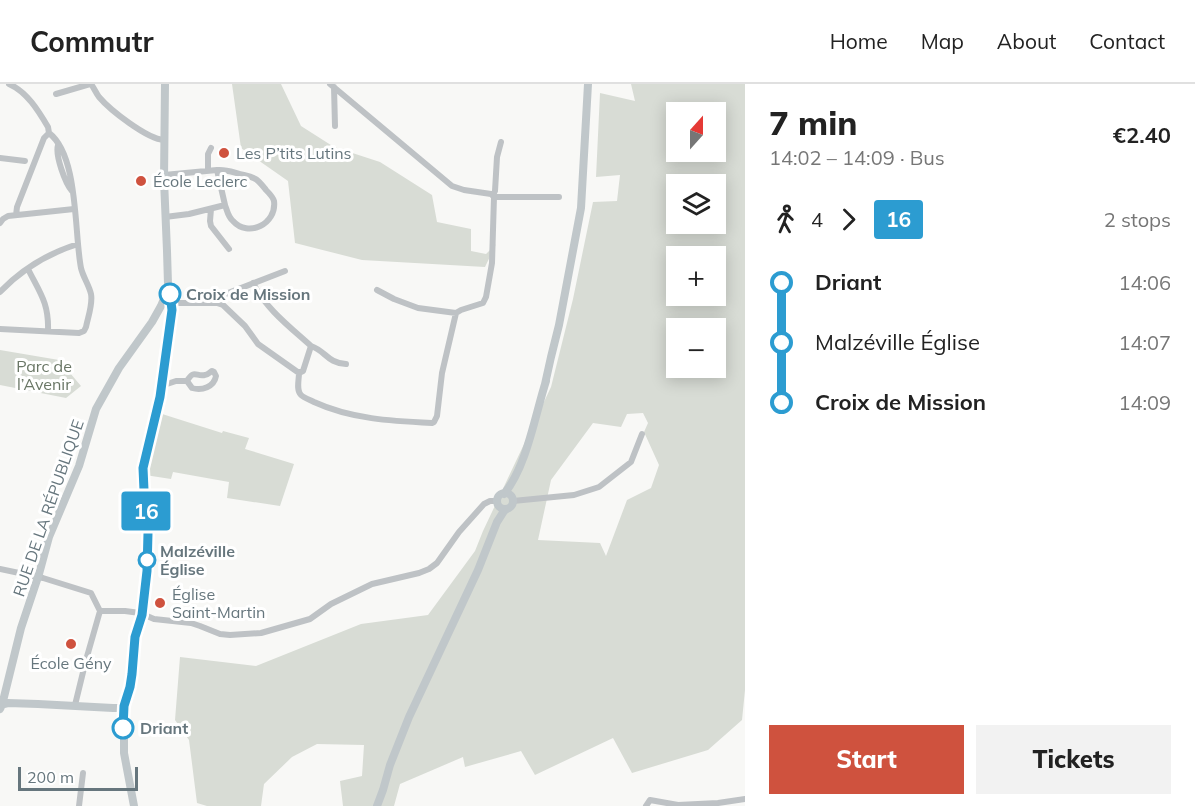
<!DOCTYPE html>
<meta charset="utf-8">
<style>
:root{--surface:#fff;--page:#f2f2f2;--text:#222;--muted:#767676;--line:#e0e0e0;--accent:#cf523e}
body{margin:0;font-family:Mulish,sans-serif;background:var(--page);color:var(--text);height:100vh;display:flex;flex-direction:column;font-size:22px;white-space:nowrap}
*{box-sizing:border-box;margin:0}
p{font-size:20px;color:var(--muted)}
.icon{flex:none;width:33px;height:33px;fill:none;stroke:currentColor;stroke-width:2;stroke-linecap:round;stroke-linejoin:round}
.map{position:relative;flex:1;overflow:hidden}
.side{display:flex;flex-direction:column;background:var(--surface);width:450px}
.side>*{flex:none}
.badge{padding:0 12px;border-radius:4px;font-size:21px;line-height:39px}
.needle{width:39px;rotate:21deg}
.controls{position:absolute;left:666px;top:18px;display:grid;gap:12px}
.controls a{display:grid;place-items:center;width:60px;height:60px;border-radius:0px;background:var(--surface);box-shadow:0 3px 15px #0003;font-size:30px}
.scale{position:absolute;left:18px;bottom:15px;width:120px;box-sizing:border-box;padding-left:6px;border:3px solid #66767d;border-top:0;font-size:16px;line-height:21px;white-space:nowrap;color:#66767d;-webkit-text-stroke:4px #fff;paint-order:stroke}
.map>.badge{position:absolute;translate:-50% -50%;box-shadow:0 0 0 3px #fff}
.legs{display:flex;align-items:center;gap:9px;height:66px;padding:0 24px;font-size:20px}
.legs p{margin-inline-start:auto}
.summary{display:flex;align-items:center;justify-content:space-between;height:102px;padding:0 24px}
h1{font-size:33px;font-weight:800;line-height:45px}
.cta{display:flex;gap:12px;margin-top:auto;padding:12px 24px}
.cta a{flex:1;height:69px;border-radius:0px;background:var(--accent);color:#fff;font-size:24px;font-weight:800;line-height:69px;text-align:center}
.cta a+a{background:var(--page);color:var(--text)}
ul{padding:0 24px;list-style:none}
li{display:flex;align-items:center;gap:21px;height:60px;font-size:22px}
li i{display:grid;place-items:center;width:9px;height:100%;margin:0 8px;background:currentColor}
li i::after{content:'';width:15px;height:15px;margin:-8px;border:4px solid;border-radius:50%;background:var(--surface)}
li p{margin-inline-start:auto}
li:first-child i{background:linear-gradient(#0000 50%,currentColor 0)}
li:last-child i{background:linear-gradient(currentColor 50%,#0000 0)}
header{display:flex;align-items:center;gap:36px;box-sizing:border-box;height:84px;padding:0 30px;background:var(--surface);border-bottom:2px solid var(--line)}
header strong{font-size:28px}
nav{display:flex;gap:33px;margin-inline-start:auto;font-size:21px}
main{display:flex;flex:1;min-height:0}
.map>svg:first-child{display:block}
</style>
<header>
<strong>Commutr</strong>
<nav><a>Home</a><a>Map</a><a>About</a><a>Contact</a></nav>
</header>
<main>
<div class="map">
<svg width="745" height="722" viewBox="0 0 745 722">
<rect width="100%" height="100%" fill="#f8f8f6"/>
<path fill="#d8dcd5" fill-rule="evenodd" d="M232,0H281L301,42L334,63L380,78L432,111L437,138L471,145V167L486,170L496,160L485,183L362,176L295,159L288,97L241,64Z
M631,0H745V606L742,636L708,666L632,689L613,654L535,691L521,667L465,683L463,673L400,700L394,722H343L340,697L362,692L364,661L317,660L292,673L264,700L261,722H207L197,719L189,656L175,636L180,573L256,582L361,540L428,531L475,467L483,447L551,303L573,215L593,118L617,117L620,91L596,93L600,9L635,17ZM676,28H716V68H676ZM676,100H716V140H676ZM676,172H716V212H676ZM676,244H716V284H676ZM643,329L648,339L644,348L659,381L651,404L627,416L606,472L600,459L538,456L551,396L593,339L621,343L627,330Z
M0,266L59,276L81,302L66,314L0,301Z
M159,329L222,349L223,347L249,354L245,365L294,380L280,422L227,414L229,398L173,388L171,395L145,391Z"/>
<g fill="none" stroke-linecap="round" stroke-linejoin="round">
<path stroke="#bec2c5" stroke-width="6" d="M9,0C27,8 38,26 48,43L49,49
M91,0C94,4 96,9 99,13C110,26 147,55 164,56
M330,0L452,102L464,106L491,110L494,113H559
M334,3L335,42
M56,10L90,0
M58,61C55,71 65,99 72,107
M0,74L25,77
M217,86C228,85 234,89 244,91C257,94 258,96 266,106C269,109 273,113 274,117C277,140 248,154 233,137C228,133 227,126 225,121
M208,87V70L211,64
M164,91L217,86L225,121L189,130L165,133
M493,111L495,107L497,73L501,58
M211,125L210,137L211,142L229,165
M16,131L17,123L44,54L49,49
M0,139L3,135L8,132L74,125
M28,185C40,209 49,219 48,247
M253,199C266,225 290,243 311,262C326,267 327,279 346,280
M377,206L394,215L418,224L456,229
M0,208C21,186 49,169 78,160
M169,219H217L223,221L245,242L258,260L299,289C299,296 296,306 301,311C304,314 310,316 314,318C351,335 391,337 432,339L434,338L437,332L442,289L456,229L461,226L483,219L486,213L492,179L494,113
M217,219L219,214L228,209L285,187
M0,245L79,249L84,247L86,243C88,233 93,220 91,210C89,201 83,193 81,184C74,149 79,72 49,49
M299,289L303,287L311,262
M162,300H167L176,297H187C194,285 196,293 205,291C208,291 210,288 212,287L214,288L216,292C214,303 202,307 192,304L187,297
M513,417L574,411L599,403L631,378L642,350
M0,485L43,494L91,509L100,527
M100,527H125L140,529L154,535L191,539L200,542L220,550L230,551L261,549L310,535L331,520L372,500L419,489L429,485L437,479L459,448L484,420L490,417H498
M75,621L86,576L100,527
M79,722L83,689
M646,722L650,716L678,721L718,719L745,715"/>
<path stroke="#c0c7ca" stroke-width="8" d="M545,300L551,273L559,241L581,124L588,0
M497 417a8 8 0 1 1 16 0a8 8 0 1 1-16 0Z
M504,410C527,382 535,331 546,297
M0,621L8,619L38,620L113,624H119L124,622
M0,625L2,621L21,544L39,490L49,453L79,382L96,325L119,284L152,238L161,222L166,210L168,200L167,167L164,96L165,0
M134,722L124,669V622L130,603L135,553L142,531L145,510L148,449L144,406L143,384L158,326L162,300L172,226L168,203
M377,722L383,706L390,681L409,633L478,486L497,438L504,427L507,425"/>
</g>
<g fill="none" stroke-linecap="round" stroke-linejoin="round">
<g stroke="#fff" stroke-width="14">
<path id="line-1" d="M123,644L124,622L130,603L132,590L135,553L142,531L147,487L148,449L144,406L143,384L160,313L172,226L170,210"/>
</g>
<use href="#line-1" stroke="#2c9cd1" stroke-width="9"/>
</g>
<g fill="#cf523e" stroke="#fff" stroke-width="2">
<circle cx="224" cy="69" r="6"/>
<circle cx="141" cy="97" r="6"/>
<circle cx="160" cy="519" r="6"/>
<circle cx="71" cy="560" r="6"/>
</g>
<g fill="#fff" stroke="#2c9cd1" stroke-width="3">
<circle cx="170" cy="210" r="10"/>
<circle cx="147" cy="476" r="8"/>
<circle cx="123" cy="644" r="10"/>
</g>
<g text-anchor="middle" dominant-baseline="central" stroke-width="6" stroke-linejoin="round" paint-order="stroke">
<g font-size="16" fill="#66767d" stroke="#fff" text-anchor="start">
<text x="236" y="69">Les P’tits Lutins</text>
<text x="153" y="97">École Leclerc</text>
<text x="172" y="510">Église<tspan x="172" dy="18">Saint-Martin</tspan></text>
<text x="71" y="579" text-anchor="middle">École Gény</text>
</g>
<g font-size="16" font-weight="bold" fill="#66767d" stroke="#fff" text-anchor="start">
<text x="186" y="210">Croix de Mission</text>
<text x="160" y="467">Malzéville<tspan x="160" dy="18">Église</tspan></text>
<text x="140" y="644">Driant</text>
</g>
<g font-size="16" fill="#697665" stroke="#fff">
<text x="44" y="282">Parc de<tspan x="44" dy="18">l’Avenir</tspan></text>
</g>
<g font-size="16" fill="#66767d" stroke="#fff">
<text transform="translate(48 424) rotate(-71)">RUE DE LA RÉPUBLIQUE</text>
</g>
</g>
</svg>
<div class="controls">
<a><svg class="needle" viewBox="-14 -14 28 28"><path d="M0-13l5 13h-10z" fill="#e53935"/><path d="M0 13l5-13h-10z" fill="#767676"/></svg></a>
<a><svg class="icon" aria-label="layers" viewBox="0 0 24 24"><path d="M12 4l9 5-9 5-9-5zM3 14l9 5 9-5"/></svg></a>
<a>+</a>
<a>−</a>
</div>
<div class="scale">200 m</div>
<b class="badge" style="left:146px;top:427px;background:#2c9cd1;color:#fff">16</b>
</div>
<section class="side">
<div class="summary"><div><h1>7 min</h1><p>14:02 – 14:09 · Bus</p></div><b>€2.40</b></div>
<div class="legs"><svg class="icon" aria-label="walk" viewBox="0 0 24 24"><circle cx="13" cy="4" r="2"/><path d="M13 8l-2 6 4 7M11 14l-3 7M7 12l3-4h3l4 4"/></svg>4<svg class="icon" aria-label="forward" viewBox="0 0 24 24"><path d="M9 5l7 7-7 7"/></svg><b class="badge" style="background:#2c9cd1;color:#fff">16</b><p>2 stops</p></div>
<ul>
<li><i style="color:#2c9cd1"></i><b>Driant</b><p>14:06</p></li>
<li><i style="color:#2c9cd1"></i><span>Malzéville Église</span><p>14:07</p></li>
<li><i style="color:#2c9cd1"></i><b>Croix de Mission</b><p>14:09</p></li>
</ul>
<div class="cta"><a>Start</a><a>Tickets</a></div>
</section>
</main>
